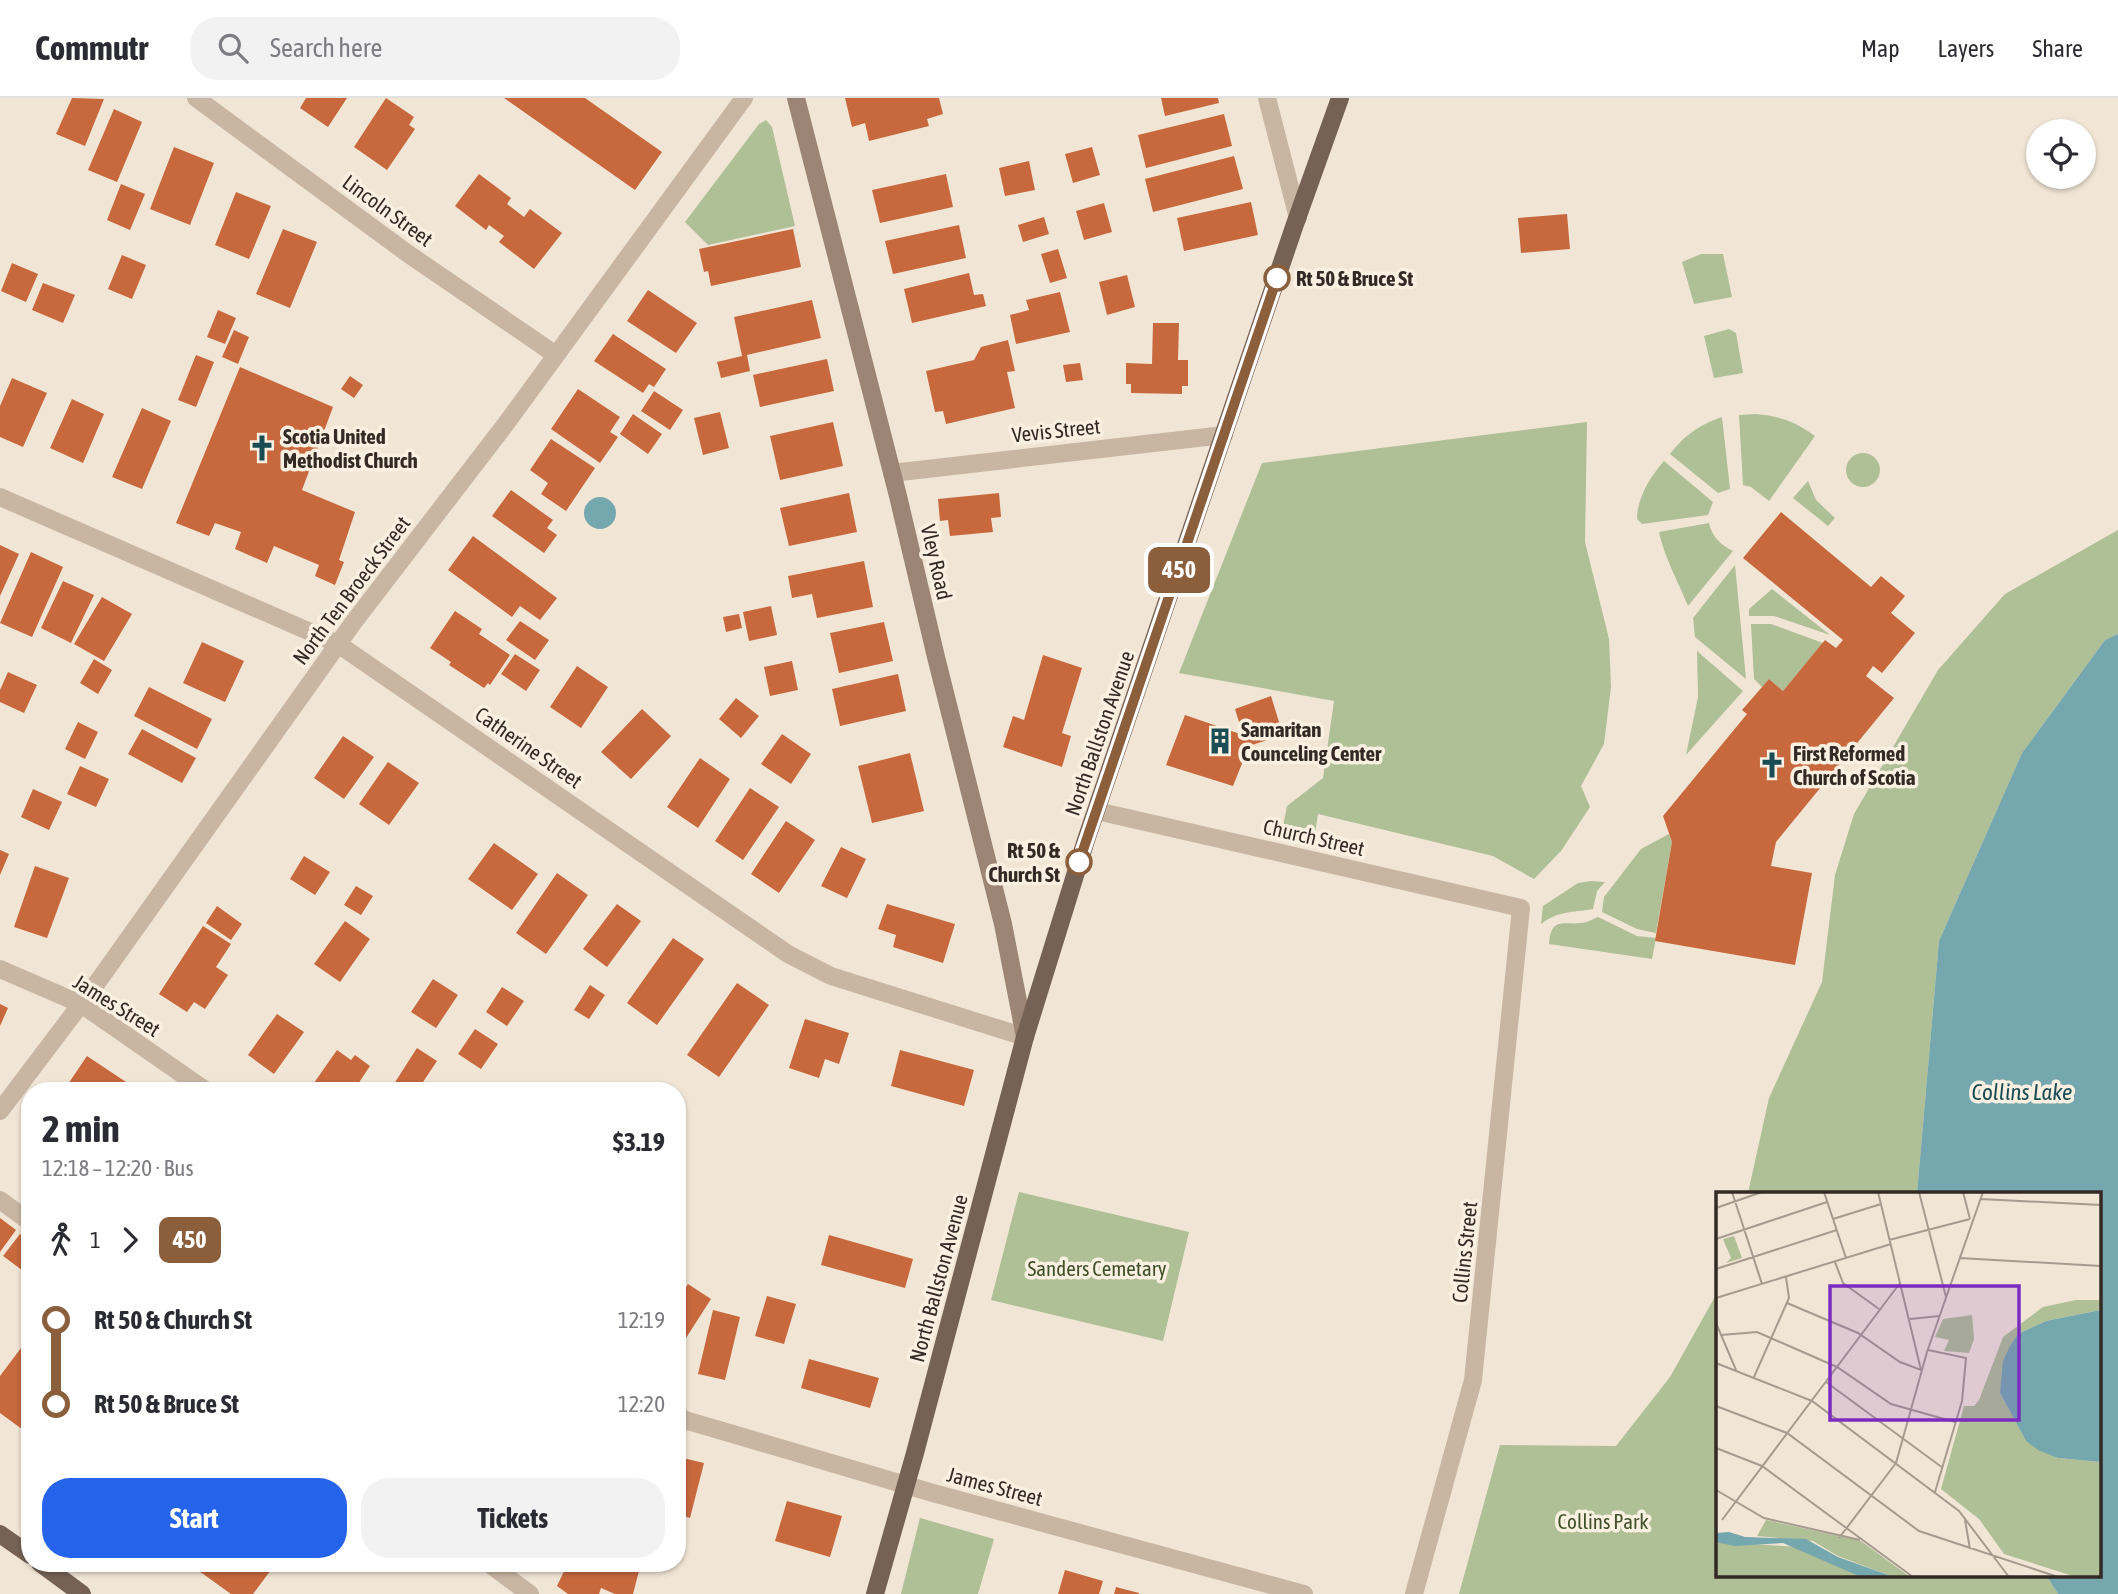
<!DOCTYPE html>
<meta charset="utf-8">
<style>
:root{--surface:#fff;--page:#f2f2f3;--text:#2b2b33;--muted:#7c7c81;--line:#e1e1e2;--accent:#2563eb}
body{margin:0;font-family:"Asap Condensed",sans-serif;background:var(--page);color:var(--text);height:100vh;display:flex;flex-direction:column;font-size:26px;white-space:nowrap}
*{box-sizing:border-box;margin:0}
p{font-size:23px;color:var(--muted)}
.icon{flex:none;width:38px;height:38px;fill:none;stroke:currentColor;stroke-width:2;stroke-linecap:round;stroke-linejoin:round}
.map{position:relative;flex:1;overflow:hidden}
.panel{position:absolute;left:21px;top:984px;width:665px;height:490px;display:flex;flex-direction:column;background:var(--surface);border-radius:28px;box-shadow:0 2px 5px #0004}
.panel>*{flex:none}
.badge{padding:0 14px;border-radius:10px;font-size:24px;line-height:46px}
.fabs{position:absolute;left:2026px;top:21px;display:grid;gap:14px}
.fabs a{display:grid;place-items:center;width:70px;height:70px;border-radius:50%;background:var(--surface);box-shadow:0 2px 5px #0004;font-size:35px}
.map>.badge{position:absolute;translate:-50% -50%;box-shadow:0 0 0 4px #fff}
.legs{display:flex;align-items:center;gap:10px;height:77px;padding:0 21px;font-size:23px}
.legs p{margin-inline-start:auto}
.headline{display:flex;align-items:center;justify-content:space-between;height:119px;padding:0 21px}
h1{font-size:38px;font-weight:700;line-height:52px}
.button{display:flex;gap:14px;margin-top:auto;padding:14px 21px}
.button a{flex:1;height:80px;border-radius:28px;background:var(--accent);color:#fff;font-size:28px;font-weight:700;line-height:80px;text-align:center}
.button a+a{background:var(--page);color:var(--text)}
ul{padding:0 21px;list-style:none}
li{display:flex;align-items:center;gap:24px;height:84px;font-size:26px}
li i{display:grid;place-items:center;width:10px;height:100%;margin:0 9px;background:currentColor}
li i::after{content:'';width:18px;height:18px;margin:-9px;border:5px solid;border-radius:50%;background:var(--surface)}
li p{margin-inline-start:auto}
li:first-child i{background:linear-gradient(#0000 50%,currentColor 0)}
li:last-child i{background:linear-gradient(currentColor 50%,#0000 0)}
header{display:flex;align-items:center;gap:42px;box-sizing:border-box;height:98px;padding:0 35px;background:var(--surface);border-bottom:2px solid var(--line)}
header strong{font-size:33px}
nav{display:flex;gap:38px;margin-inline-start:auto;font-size:24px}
.search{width:490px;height:63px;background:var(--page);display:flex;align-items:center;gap:18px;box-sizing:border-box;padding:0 24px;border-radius:28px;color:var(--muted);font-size:26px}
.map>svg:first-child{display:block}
</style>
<header>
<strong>Commutr</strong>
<div class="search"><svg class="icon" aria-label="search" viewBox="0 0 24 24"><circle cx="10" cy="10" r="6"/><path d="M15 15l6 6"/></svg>Search here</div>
<nav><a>Map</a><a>Layers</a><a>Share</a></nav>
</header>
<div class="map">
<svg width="2118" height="1496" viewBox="0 0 2118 1496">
<rect width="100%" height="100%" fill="#f1e6d6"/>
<path fill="#afbf96" d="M766,22L772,29L795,128L708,147L685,124L759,26Z
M1701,156H1723L1732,199L1694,206L1682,164Z
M1729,231L1736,235L1743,275L1714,280L1704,238Z
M1756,316C1780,318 1796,324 1815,338L1769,403L1751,389L1743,387L1739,317Z
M1722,319L1730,391L1718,395L1670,356C1685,337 1699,327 1722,319Z
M1587,324L1585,444L1609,541L1611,589L1604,646L1581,688L1590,709L1561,753L1534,781L1493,758L1318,716L1314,741L1282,734L1287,708L1323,680L1334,603L1179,575L1262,365Z
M1846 372a17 17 0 1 1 34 0a17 17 0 1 1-34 0Z
M1664,363L1713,404L1708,417L1642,426L1637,421C1637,400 1650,379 1664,363Z
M1808,383L1816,402L1835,420L1828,428L1793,400Z
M1709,425C1712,439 1721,447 1733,453L1688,508C1678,483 1664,459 1659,434Z
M2118,432V536L2105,542L2022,655L1939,843L1917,1095H1748L1769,1000L1822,884L1835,777L1854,716L1938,572L2005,496Z
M1735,467L1746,581L1695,539L1693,520Z
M1772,491L1830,537L1774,518H1749V511Z
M1751,526H1771L1823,545L1783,593L1769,581L1762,589L1754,581Z
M1697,553L1743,593L1686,657L1698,599Z
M1669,736L1672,744L1656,835L1637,831L1602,814L1604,799L1641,751Z
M1591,783L1605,784L1597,793L1593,811C1571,815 1560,812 1541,826L1543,808L1578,785Z
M1598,819L1637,838L1656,840L1652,861L1549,846C1551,819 1563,827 1581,825C1587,825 1593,821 1598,819Z
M1019,1094L1189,1134L1163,1243L991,1202Z
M1717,1195V1477H2046L2058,1496H1459L1500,1347L1616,1348L1670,1279Z
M920,1420L994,1441L978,1496H901Z"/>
<path fill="#75a7ae" d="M584 415a16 16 0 1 1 32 0a16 16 0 1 1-32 0Z
M2118,536V1496H2058L2046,1477H2099V1095H1917L1939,843L2022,655L2105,542Z"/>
<path fill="#c7683d" d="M72,0L104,1L85,48L56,36Z
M306,0H347L328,29L300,10Z
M386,0L414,19L409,27L415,31L387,72L354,49Z
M504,0H585L662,54L635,92Z
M845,0H939L943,16L927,21L929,28L869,43L865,25L852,29Z
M1161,0H1218L1219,5L1165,18Z
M114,11L142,24L117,84L88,72Z
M1224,16L1232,48L1146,70L1138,37Z
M174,49L214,65L190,127L150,111Z
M1092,49L1100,77L1073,85L1065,56Z
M1234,58L1243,91L1153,114L1145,81Z
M1029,63L1035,92L1005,98L999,70Z
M479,76L511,100L507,106L524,119L530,111L562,135L534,171L499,144L504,138L489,127L486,132L455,108Z
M946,76L953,109L880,125L872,92Z
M121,86L145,96L130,132L107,122Z
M236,94L271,108L249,161L215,147Z
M1251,104L1258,137L1184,153L1177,120Z
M1104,105L1112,134L1084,142L1076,113Z
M1567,116L1570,151L1521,155L1518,120Z
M1044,119L1049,136L1023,144L1018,127Z
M959,127L966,160L893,176L885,143Z
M283,131L317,144L290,210L256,196Z
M793,131L801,169L711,188L708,173L704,174L699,151Z
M1058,151L1067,180L1050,185L1041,156Z
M122,157L146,167L132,201L108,191Z
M12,165L38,176L26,204L1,193Z
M969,175L974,197L983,196L986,208L912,225L904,191Z
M1127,177L1135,209L1107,217L1099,184Z
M43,185L75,197L63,225L32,212Z
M648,192L697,225L676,255L627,223Z
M1060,194L1070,234L1016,246L1010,217L1029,212L1026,202Z
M812,202L821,240L747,257L750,273L721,280L717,264L742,258L734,219Z
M218,212L236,220L225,246L207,239Z
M1153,225H1179L1178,262H1188V288H1182V296L1131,295V286H1126V265L1152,266Z
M234,232L249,239L238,266L222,259Z
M613,236L666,271L654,289L649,286L643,295L594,263Z
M1008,242L1015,273L1007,274L1015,310L946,326L943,313L935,314L926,273L974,262L981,249Z
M196,257L214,264L196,309L178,302Z
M827,261L834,293L760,309L753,277Z
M1080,265L1083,282L1066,284L1063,267Z
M240,269L333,309L302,392L355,414L339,462L344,464L335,487L315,478L319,467L274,448L267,465L235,451L241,434L215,425L209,438L176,425Z
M350,278L363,287L354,300L341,291Z
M12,280L47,295L23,349L0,339V308Z
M578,291L620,319L610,334L618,339L600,365L551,331Z
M654,293L683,312L670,332L641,313Z
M72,301L104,316L83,365L50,350Z
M142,310L171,323L142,391L112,379Z
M720,314L729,350L703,357L694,320Z
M633,316L662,336L648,356L620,336Z
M833,324L843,368L780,382L770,338Z
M551,341L595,370L566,413L541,396L548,385L530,372Z
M511,392L553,422L547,430L557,437L544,455L492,418Z
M849,395L857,434L789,448L780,410Z
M999,395L1001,419L991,420L993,434L950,438L948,422L940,423L938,401Z
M1781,414L1871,489L1881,478L1905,498L1891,515L1915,535L1882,575L1873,568L1866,578L1894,600L1776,744L1771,768L1812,775L1795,867L1655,843L1672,744L1663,718L1747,616L1742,612L1769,581L1783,593L1825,542L1836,550L1843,542L1743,460Z
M473,438L557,500L540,522L520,508L512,519L448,472Z
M0,447L19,456L0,498Z
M31,454L63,469L32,539L0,525Z
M864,463L873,509L817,520L812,496L792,500L788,478Z
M63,483L94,497L71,545L41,530Z
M102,499L132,516L104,563L74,546Z
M771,508L777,537L749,543L743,514Z
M455,513L482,531L479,536L510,557L490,587L488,585L484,590L449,567L451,564L430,550Z
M739,516L742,530L726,534L723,519Z
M520,523L549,542L535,562L506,542Z
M884,524L893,563L839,575L830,535Z
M202,544L244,563L225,604L183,585Z
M515,556L540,572L526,593L501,576Z
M1043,557L1082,570L1062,635L1071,638L1062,669L1003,649L1013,618L1024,622Z
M94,561L112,572L98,596L80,585Z
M792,563L798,592L770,598L764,569Z
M577,568L608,589L581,630L550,609Z
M8,574L37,587L24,615L0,604V592Z
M898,576L906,613L840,628L832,591Z
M149,589L212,621L197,651L134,618Z
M1271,598L1283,637L1249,648L1233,688L1166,667L1185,617L1243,637L1235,611Z
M736,600L759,618L741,640L719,621Z
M642,611L671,638L631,681L601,654Z
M78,624L98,634L85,661L65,651Z
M142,631L196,660L182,685L128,656Z
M782,636L811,656L791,686L761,666Z
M343,638L374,659L344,701L314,680Z
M910,655L924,713L872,725L858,668Z
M700,660L730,681L698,730L667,709Z
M388,664L419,685L389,727L359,706Z
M80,668L109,681L96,709L67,696Z
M750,690L779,709L743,762L715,743Z
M33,691L62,704L49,732L21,719Z
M786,723L815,742L779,795L751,776Z
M494,745L538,776L512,812L468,781Z
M841,749L866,761L847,800L821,788Z
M0,752L9,756L0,777Z
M304,758L330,774L315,797L290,781Z
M35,768L69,780L47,840L14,829Z
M557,775L588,797L546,856L516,835Z
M356,788L373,798L361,817L344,807Z
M617,806L641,823L607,869L583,851Z
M887,806L955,826L943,865L893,849L896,837L878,831Z
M217,808L242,826L231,842L206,825Z
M345,823L370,841L340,884L314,866Z
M203,828L231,846L216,869L228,877L205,911L194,904L187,914L159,896Z
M673,840L704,861L657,927L627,905Z
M433,881L458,897L436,930L411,914Z
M737,885L769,907L719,979L687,957Z
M590,887L605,897L589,921L574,912Z
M502,889L524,903L507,928L486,914Z
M0,906L8,910L0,928Z
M277,916L304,934L274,976L248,957Z
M805,921L849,935L839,966L825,961L819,980L789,970Z
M475,931L498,946L481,971L458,956Z
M417,950L437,963L421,987L429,992H390Z
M337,952L351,962L355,957L370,968L354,992H309Z
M900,952L974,972L964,1008L891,988Z
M87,958L138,992H71L66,989Z
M0,1120L16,1132L0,1154Z
M20,1136L30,1143V1178L3,1158Z
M829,1137L913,1161L905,1190L821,1167Z
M688,1186L711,1201L677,1254V1203Z
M767,1198L796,1206L784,1246L755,1238Z
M713,1212L740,1219L725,1282L698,1276Z
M30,1238V1337L0,1315V1278Z
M809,1261L879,1280L870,1310L801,1290Z
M679,1359L704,1365L690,1420L677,1416Z
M787,1403L842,1418L830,1459L775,1443Z
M205,1465H276L253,1496H231L199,1473Z
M568,1465H641L633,1496H615L601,1490L599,1496H568L557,1488Z
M1065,1472L1103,1483L1099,1496H1058Z
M1116,1489L1139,1495V1496H1114Z"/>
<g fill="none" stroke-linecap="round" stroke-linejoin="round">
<path stroke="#c8b6a2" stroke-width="18" d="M196,0L407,155L556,257
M1267,0L1298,120
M892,375L1224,337
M0,399L338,546L788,856L831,878L1025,939
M1097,713L1521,810L1473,1282L1414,1496
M0,871L81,906L205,992
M0,1013L99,882L353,525L505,327L744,0
M0,1102L30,1124
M677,1317L685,1322L933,1395L1304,1496
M488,1465L530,1496"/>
<path stroke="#9c8574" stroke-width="18" d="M796,0L898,398L936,559L1003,826L1025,939"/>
<path stroke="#756255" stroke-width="18" d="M0,1436L30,1457
M40,1465L82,1496
M875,1496L915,1355L1025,939L1086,742L1294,129L1340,0"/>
</g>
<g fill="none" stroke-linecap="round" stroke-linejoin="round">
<g stroke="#fff" stroke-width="16">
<path id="line-1" d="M1079,764L1277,180"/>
</g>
<use href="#line-1" stroke="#8b5e3c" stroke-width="10"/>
</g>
<defs>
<g id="church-bare" transform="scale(2.1)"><path d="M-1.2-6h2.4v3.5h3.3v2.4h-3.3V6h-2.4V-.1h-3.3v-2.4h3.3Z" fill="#1a4c54" stroke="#f9f0e2" stroke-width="2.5" paint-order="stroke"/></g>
<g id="building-bare" transform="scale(2.1)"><path d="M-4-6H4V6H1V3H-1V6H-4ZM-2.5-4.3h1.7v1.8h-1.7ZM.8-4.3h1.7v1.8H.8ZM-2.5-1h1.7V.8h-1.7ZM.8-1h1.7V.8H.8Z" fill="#1a4c54" stroke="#f9f0e2" stroke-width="2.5" paint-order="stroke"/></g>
</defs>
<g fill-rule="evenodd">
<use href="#church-bare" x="262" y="350"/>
<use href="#building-bare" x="1220" y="643"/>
<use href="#church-bare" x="1772" y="667"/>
</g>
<g fill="#fff" stroke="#8b5e3c" stroke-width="3.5">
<circle cx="1277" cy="180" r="12"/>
<circle cx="1079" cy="764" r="12"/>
</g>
<g text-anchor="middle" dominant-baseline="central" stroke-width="7" stroke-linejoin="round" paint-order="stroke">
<g font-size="21" fill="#332a25" stroke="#f9f0e2">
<text transform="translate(388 112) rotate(36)">Lincoln Street</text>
<text transform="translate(1056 332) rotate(-6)">Vevis Street</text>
<text transform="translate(937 464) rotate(77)">Vley Road</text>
<text transform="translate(351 492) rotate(-53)">North Ten Broeck Street</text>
<text transform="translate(1099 635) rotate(-71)">North Ballston Avenue</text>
<text transform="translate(529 649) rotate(35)">Catherine Street</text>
<text transform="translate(1314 739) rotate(13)">Church Street</text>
<text transform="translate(117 907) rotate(32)">James Street</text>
<text transform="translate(1464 1154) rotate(-84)">Collins Street</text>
<text transform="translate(938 1180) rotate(-75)">North Ballston Avenue</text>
<text transform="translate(995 1388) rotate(15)">James Street</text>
</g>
<g font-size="21" font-weight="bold" fill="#332a25" stroke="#f9f0e2" text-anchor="start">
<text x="1296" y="180">Rt 50 &amp; Bruce St</text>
<text x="1060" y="752" text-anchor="end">Rt 50 &amp;<tspan x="1060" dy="24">Church St</tspan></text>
</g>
<g font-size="21" font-weight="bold" fill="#332a25" stroke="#f9f0e2" text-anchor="start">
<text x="283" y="338">Scotia United<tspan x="283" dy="24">Methodist Church</tspan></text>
<text x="1241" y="631">Samaritan<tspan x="1241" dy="24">Counceling Center</tspan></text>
<text x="1793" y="655">First Reformed<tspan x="1793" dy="24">Church of Scotia</tspan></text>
</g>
<g font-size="21" fill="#3f5128" stroke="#f9f0e2">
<text x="1097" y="1170">Sanders Cemetary</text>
<text x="1603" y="1423">Collins Park</text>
</g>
<g font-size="23" font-style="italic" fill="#1a4c54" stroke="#f9f0e2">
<text x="2022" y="994">Collins Lake</text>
</g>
</g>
<g transform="translate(1716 1094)">
<rect width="385" height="385" fill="#f1e6d6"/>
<path d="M18,44L26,66L10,71L15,66L7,47ZM360,108H385V118L330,129L302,142L295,152L284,201L310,249L342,266L385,270V385H360L288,362L263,327L225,297L248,214H258L263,208L287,145L327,115ZM256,123L258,147L253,161L228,159L233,148L219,145L227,127ZM50,328L145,349L194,385H178L122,364L97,349L41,344ZM0,350L85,355L145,385H0Z" fill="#afbf96"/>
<path d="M385,118V270L342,266L322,258L310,249L284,201L287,169L295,152L302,142L330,129ZM13,340L29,345L90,347L122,365L178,385H145L67,351L19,354L0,350V341Z" fill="#75a7ae"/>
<path fill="none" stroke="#a59b8f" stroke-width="2" d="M16,0L46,92M108,0L130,66M203,0L230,105M247,0L254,27M265,7L385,13M0,16L46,0M117,27L165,12M0,47L111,10M173,48L254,27M243,66L385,74M119,70L127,91L163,117M0,77L121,38M0,106L175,52M71,111L142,141L184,170L205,178L162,0M194,127L223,124M0,131L20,178M5,143L41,140L121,175L175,212L239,230M212,158L250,166L246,209L219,300M0,171L96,209L243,319L293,385M38,185L73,106L70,85M110,190L227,276M0,214L71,241L203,339L342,385M0,256L46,274L197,385M180,271L211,160L267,0M0,298L48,326L144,348M6,328L184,91M249,328L254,357M123,346L180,271"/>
<path fill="#7b2cbf" fill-opacity="0.15" stroke="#7b2cbf" stroke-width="3.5" d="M114,94H303V228H114Z"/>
<rect width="385" height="385" fill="none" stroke="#332a25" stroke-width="3.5"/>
</g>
</svg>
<div class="fabs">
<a><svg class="icon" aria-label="locate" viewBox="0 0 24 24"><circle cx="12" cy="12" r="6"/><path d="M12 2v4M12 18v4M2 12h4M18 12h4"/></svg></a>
</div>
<b class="badge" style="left:1179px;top:472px;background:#8b5e3c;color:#fff">450</b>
<section class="panel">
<div class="headline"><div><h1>2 min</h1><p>12:18 – 12:20 · Bus</p></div><b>$3.19</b></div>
<div class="legs"><svg class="icon" aria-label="walk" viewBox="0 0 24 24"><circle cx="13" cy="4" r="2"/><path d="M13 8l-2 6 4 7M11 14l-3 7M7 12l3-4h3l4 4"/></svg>1<svg class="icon" aria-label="forward" viewBox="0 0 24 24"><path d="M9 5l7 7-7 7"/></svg><b class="badge" style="background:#8b5e3c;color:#fff">450</b></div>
<ul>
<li><i style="color:#8b5e3c"></i><b>Rt 50 &amp; Church St</b><p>12:19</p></li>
<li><i style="color:#8b5e3c"></i><b>Rt 50 &amp; Bruce St</b><p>12:20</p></li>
</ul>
<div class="button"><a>Start</a><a>Tickets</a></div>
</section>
</div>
